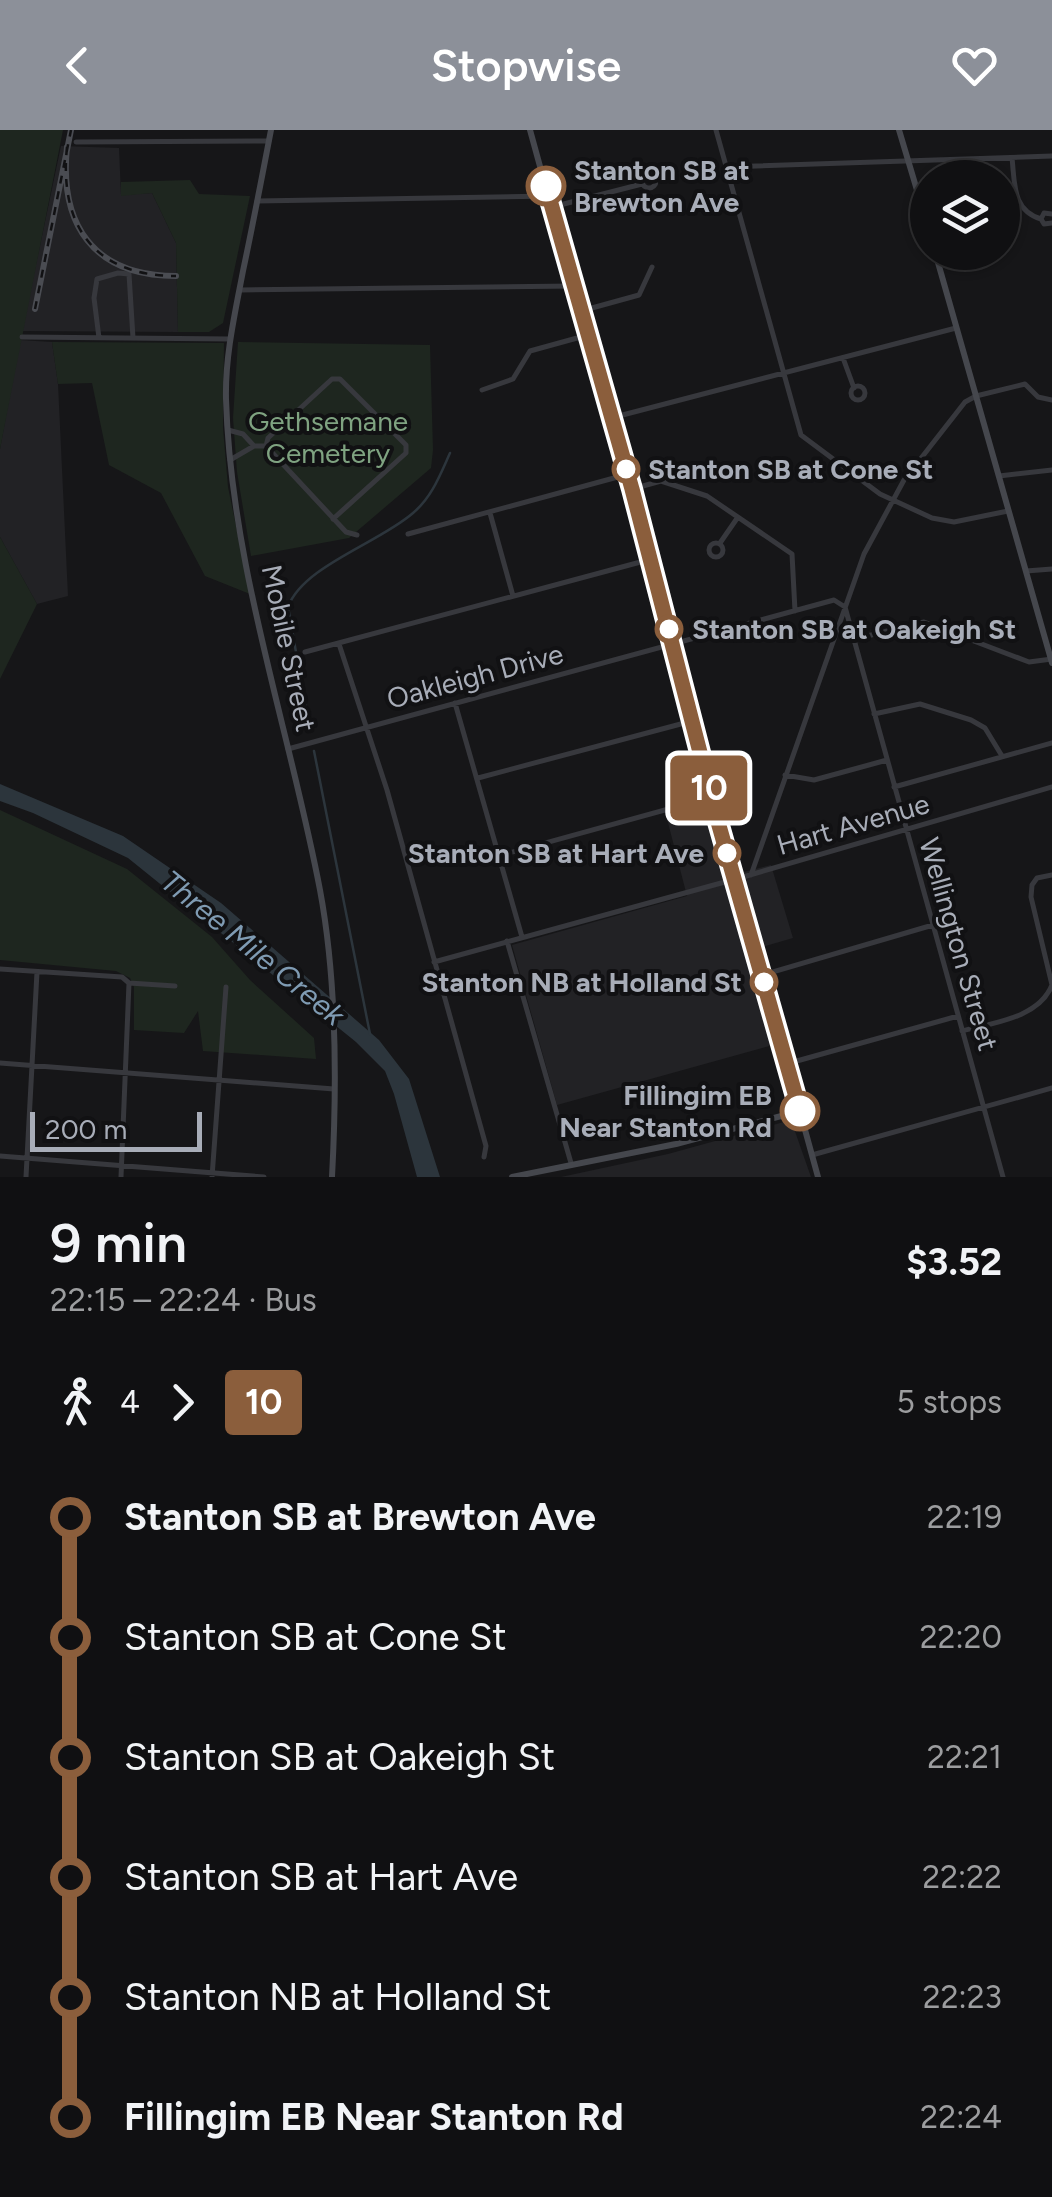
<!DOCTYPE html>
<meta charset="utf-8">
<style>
:root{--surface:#101012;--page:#1e1e20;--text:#f1f3f6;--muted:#9c9d9f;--line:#303032;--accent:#8c9099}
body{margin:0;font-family:Figtree,sans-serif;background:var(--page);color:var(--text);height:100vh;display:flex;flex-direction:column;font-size:38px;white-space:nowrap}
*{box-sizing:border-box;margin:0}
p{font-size:32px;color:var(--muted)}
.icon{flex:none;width:55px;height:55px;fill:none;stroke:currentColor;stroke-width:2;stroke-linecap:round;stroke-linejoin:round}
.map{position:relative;height:1047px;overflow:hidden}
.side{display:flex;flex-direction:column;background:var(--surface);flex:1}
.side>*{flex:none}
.badge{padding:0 20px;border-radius:8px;font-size:35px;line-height:65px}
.fabs{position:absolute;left:910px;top:30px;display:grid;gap:20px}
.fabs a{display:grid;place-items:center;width:110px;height:110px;border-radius:50%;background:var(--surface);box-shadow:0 2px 8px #0004,0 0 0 2px var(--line);font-size:50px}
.scale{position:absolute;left:30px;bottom:25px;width:172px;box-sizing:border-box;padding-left:10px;border:5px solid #a8adb8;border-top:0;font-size:28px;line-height:35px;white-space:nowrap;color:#a8adb8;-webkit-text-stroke:8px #111113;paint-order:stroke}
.map>.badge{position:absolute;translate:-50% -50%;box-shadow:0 0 0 5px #fff}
.legs{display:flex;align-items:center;gap:15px;height:110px;padding:0 50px;font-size:32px}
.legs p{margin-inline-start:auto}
.head{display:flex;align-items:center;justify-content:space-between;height:170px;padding:0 50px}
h1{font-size:55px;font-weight:600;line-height:75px}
ul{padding:0 50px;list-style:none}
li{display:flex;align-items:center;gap:35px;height:120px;font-size:38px}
li i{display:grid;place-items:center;width:15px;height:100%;margin:0 12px;background:currentColor}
li i::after{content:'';width:25px;height:25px;margin:-12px;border:8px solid;border-radius:50%;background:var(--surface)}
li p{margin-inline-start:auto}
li:first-child i{background:linear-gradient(#0000 50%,currentColor 0)}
li:last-child i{background:linear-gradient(currentColor 50%,#0000 0)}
header{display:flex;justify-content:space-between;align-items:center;height:130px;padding:0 50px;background:var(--accent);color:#fff;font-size:45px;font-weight:600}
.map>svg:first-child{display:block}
</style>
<header><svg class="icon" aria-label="back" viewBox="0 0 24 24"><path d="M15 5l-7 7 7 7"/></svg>Stopwise<svg class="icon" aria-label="heart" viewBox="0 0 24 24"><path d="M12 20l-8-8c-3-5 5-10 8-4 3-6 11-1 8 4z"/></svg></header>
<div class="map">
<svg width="1052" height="1047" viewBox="0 0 1052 1047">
<rect width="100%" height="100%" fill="#161618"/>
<path fill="#222225" d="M61,16L119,18L121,65L152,63L176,113L178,202L22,201Z
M20,210L52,212L58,254L68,466L37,474L0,407V319Z
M711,672L732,745L771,735L793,808L748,821L773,915L557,975L512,815L687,766L666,685Z
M791,990L811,1047H561L668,1024Z"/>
<path fill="#1e261f" d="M0,0H63L0,319Z
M190,50L199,64L250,66L223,193L209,202H178L176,113L152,63L121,66V52Z
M52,212L224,213L223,298L228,357L250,464L205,446L161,363L109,335L92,253L58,254Z
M238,212L430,215L433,320L431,338L349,408L251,426L237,342L233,288Z
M0,407L37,474L0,549Z
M0,680L127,739L212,807L250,850L314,908L316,929L203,921L198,881L184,903L134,900V857L130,848L116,841L0,830Z"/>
<path fill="#2c353c" d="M0,654L123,706L221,773L379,910L409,949L440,1047H417L394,964L385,941L356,912L128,728L33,683L0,671Z"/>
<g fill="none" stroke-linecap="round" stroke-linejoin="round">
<path stroke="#2c353c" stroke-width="2.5" d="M310,601L288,477C303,436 379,413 413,383C432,367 440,345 450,323
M314,621L370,904"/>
<path stroke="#37383d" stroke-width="5" d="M716,0L801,305L880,364L932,388L954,392L1008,381
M76,12L269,11
M1012,28C1015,54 1012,80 1041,89
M725,37L1052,26
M642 51a7 7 0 1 1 14 0a7 7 0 1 1-14 0Z
M257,71L549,66
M552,77L642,54
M1052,84L1044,83L1041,89L1044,94L1052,93
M240,160L574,156
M581,181L639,165L652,137
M22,207L230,209
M99,208L94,168L97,149L118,143L129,144L133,208
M843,228L854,258
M851 263a7 7 0 1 1 14 0a7 7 0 1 1-14 0Z
M482,260L513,249L530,221L588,205
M611,288L956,198
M228,300L243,304L254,316H266L346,402L357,405
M266,316L268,308L332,249H340L406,315V323L333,389
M230,330L254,316
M676.5 342a5.5 5.5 0 1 1 11 0a5.5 5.5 0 1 1-11 0Z
M999,346L1052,340
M632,359L661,351L707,366L792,424L795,481
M490,383L513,466
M408,404L625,345
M720,413L738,387
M709 420a7 7 0 1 1 14 0a7 7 0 1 1-14 0Z
M1026,441L1052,439
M855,509L924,492L1029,532L1052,529
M339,514L387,660L486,1016L484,1027
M305,522L648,430
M455,573L522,807
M874,584L920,574L971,590L985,598L1002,626
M288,619L834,470L845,477L1003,1047
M785,645L814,650L887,630
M478,648L692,591
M894,657L1052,613
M498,726L712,667
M751,745L864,424L904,350L965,272L976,266L1025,254L1038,267L1052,270
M1052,745L1037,748L1032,755L1031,767L1052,855
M507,811L571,1033
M434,832L743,747L1052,657
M0,839L122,847L129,853L175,856
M762,845L933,795
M962,901C993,893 1039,888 1052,855
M0,933L334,959
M786,934L958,886
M812,1025L1052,958
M0,1026L264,1047
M26,1047L37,842
M121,1047L129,853
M212,1047L226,857"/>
<path stroke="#45474d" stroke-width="6" d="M271,0C262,47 253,94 243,141C235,183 225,226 226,269C231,436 289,597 320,760C337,851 337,954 332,1047
M530,0C628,348 720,698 818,1047
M899,0L928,97
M935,122L1052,533
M512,1047L676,1014L800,981"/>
<g stroke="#4a4c52" stroke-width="6">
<path id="rail" d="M67,17C59,94 93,146 176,146
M35,179L71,0"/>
</g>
<use href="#rail" stroke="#111113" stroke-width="2.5" stroke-dasharray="8" stroke-linecap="butt"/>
</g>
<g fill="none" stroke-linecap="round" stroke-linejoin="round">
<g stroke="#fff" stroke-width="22">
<path id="line-1" d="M546,56L632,359L718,692L800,981"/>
</g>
<use href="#line-1" stroke="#8b5e3c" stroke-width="15"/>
</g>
<g fill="#fff" stroke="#8b5e3c" stroke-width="5">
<circle cx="546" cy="56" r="18"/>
<circle cx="626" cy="339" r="12"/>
<circle cx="669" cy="499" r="12"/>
<circle cx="727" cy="723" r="12"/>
<circle cx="764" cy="852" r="12"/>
<circle cx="800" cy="981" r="18"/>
</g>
<g text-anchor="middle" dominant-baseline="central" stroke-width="8" stroke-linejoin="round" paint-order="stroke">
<g font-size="28" font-weight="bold" fill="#a8adb8" stroke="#111113" text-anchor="start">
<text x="574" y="40">Stanton SB at<tspan x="574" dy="32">Brewton Ave</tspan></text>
<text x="648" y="339">Stanton SB at Cone St</text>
<text x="692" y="499">Stanton SB at Oakeigh St</text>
<text x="704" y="723" text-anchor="end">Stanton SB at Hart Ave</text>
<text x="742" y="852" text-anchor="end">Stanton NB at Holland St</text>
<text x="772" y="965" text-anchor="end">Fillingim EB<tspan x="772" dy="32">Near Stanton Rd</tspan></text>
</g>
<g font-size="28" fill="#7fa381" stroke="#111113">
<text x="328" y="291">Gethsemane<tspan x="328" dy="32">Cemetery</tspan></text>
</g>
<g font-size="28" fill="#a8adb8" stroke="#111113">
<text transform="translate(289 518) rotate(78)">Mobile Street</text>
<text transform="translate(475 546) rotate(-15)">Oakleigh Drive</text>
<text transform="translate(853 694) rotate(-16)">Hart Avenue</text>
<text transform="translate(959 814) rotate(74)">Wellington Street</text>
</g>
<g font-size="30" font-style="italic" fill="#7f9bb3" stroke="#111113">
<text transform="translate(253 818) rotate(39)">Three Mile Creek</text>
</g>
</g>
</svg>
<div class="fabs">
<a><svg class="icon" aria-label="layers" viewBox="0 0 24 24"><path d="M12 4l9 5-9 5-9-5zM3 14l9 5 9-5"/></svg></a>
</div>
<div class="scale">200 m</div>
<b class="badge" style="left:709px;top:658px;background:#8b5e3c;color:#fff">10</b>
</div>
<section class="side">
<div class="head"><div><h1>9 min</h1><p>22:15 – 22:24 · Bus</p></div><b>$3.52</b></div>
<div class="legs"><svg class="icon" aria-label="walk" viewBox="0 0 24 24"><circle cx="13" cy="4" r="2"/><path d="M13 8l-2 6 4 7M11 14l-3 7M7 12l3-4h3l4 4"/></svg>4<svg class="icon" aria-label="forward" viewBox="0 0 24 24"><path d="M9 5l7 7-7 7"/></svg><b class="badge" style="background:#8b5e3c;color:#fff">10</b><p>5 stops</p></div>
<ul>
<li><i style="color:#8b5e3c"></i><b>Stanton SB at Brewton Ave</b><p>22:19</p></li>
<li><i style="color:#8b5e3c"></i><span>Stanton SB at Cone St</span><p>22:20</p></li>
<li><i style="color:#8b5e3c"></i><span>Stanton SB at Oakeigh St</span><p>22:21</p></li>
<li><i style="color:#8b5e3c"></i><span>Stanton SB at Hart Ave</span><p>22:22</p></li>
<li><i style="color:#8b5e3c"></i><span>Stanton NB at Holland St</span><p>22:23</p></li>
<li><i style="color:#8b5e3c"></i><b>Fillingim EB Near Stanton Rd</b><p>22:24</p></li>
</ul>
</section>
